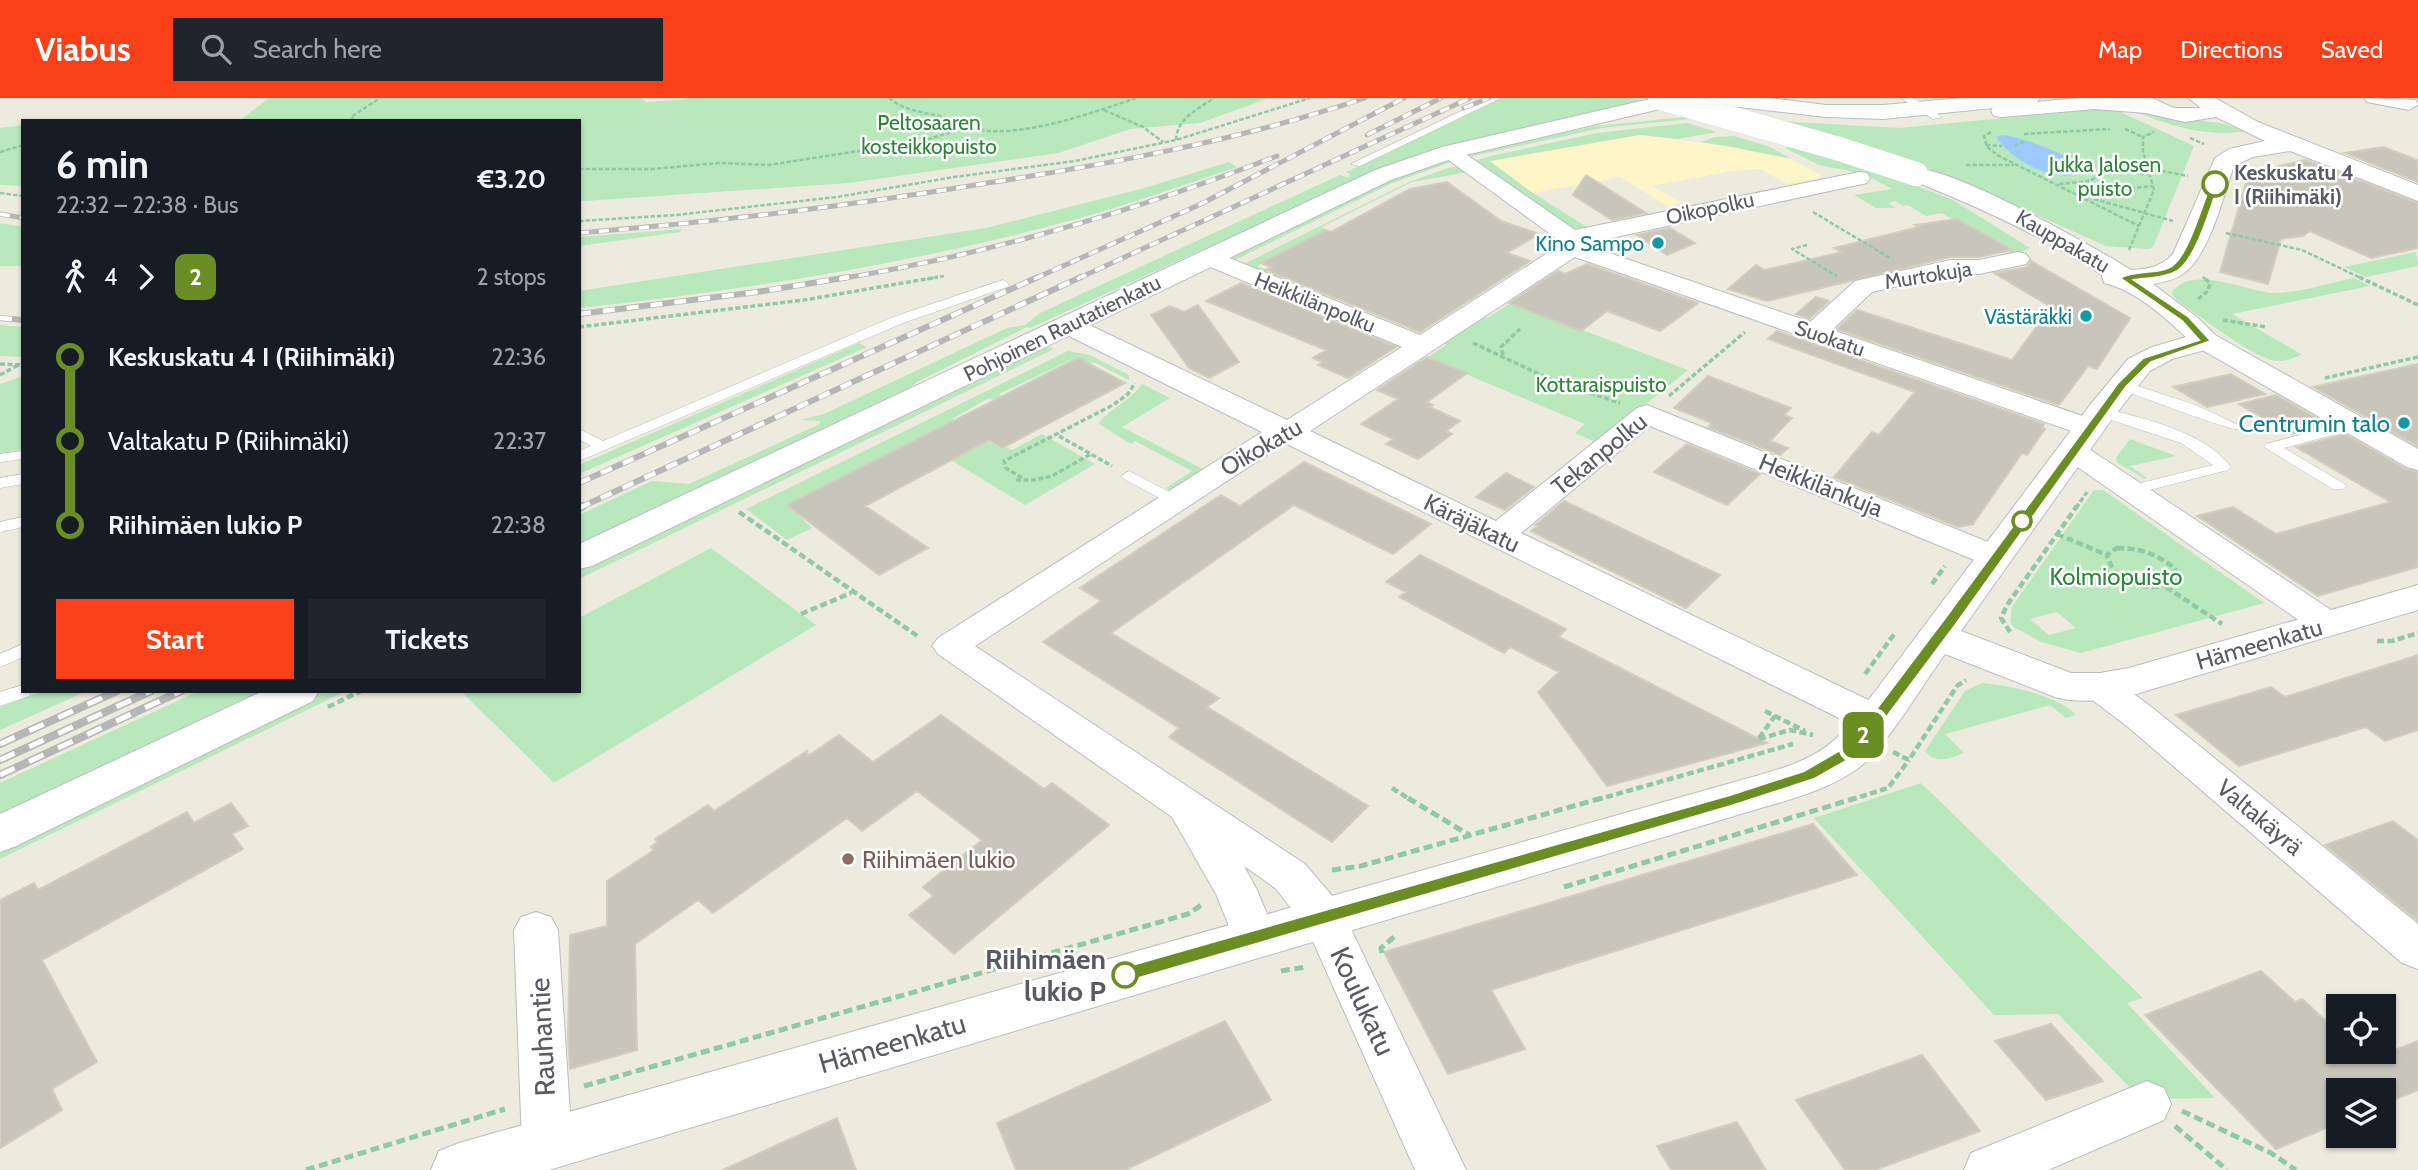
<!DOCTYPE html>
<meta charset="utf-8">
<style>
:root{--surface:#171b24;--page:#20242c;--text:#f1f3f6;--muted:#9ea1a6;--accent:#f94018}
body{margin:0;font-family:Cabin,sans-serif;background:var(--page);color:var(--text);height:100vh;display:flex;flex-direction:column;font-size:26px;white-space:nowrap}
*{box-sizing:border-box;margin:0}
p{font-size:23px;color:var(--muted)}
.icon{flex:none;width:38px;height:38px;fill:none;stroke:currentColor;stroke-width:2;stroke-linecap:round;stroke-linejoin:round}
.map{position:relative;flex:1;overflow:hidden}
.details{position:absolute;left:21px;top:21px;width:560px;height:574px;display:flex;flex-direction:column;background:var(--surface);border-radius:0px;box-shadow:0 2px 5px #0004}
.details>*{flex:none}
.badge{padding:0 14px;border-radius:10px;font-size:24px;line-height:46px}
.fabs{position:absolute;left:2326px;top:896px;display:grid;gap:14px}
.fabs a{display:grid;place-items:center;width:70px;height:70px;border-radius:0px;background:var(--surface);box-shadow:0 2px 5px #0004;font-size:35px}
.map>.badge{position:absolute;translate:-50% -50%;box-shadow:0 0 0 4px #fff}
.legs{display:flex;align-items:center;gap:10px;height:77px;padding:0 35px;font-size:23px}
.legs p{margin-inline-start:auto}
.summary{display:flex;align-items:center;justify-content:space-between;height:119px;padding:0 35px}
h1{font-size:38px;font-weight:700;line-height:52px}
.primary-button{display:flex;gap:14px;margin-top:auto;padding:14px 35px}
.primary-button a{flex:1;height:80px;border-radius:0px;background:var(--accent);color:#fff;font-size:28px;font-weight:700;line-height:80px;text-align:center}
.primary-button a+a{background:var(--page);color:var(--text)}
ul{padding:0 35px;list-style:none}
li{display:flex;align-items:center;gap:24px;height:84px;font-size:26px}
li i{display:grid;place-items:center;width:10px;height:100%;margin:0 9px;background:currentColor}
li i::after{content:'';width:18px;height:18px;margin:-9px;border:5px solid;border-radius:50%;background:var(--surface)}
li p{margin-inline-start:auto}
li:first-child i{background:linear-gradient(#0000 50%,currentColor 0)}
li:last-child i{background:linear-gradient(currentColor 50%,#0000 0)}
header{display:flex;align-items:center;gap:42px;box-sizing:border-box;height:98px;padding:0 35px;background:var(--accent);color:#fff}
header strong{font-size:33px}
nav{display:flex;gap:38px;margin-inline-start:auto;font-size:24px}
.search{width:490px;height:63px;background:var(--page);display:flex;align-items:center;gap:18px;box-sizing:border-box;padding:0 24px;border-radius:0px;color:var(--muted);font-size:26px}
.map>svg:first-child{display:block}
</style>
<header>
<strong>Viabus</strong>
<div class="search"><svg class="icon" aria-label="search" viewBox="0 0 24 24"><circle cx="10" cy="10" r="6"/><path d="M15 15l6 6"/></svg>Search here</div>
<nav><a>Map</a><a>Directions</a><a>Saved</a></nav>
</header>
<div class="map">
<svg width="2418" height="1072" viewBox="0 0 2418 1072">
<rect width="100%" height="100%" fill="#edebde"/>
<path fill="#b8e8bc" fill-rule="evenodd" d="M269,0H642L646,4L691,1L685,0H1269L1200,25L1130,31L1058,55L849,85L585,103H579V23H239Z
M1500,0H1631L1646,4L1420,56L1398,63L1030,230L1027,229L917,284L904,295L579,449V417L652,383L689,386L820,326V323L801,322L824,316L1007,230L1025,227L1040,215L1340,77L1347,79L1351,77L1346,74Z
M2125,9L2172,19L2220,25L2246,33C2203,40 2164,26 2125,9Z
M2101,11L2116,12L2194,48L2153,149L2148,151L2106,148L1942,75L1777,23L1899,30Z
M1694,18L1699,20L1602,30L1468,59L1472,54L1596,28Z
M1687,25L1717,34L1677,41L1640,37L1491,64L1533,95L1590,131L1571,130L1476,65L1477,62L1491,58L1597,35Z
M23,27V88L0,87V30Z
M1734,38L1770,49L1791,61L1701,44L1715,39Z
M1794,48L1894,79L1953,102L2030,150L2013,157L1993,141L1977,135L1958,121L1953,122L1942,115L1926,118L1908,107L1903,108L1895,103L1888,105L1896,110H1876L1854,97L1892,91L1864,76L1819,67L1785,50Z
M1446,62L1451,64L1390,86L1233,163L1230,160L1384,84Z
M1229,64L1237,69C1192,84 1147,100 1101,114C931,163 755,191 579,210V193L986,130L1141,91Z
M1451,69H1460L1468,74L1412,84L1322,129L1327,132L1311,140L1303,150L1296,147L1257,168L1271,174L1261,178L1242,167L1409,84Z
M0,125L23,129V168H0Z
M682,131L680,134L579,148V139Z
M2416,154L2418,168L2366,179L2344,169Z
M2354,180L2370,188L2232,216L2301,256C2297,260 2283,264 2276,263C2251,259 2199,217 2176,202L2172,195C2190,164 2251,196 2277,195C2302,194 2329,185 2354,180Z
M1511,205L1688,272L1598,345L1575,335L1585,326L1427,260L1446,247L1442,242L1480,218L1487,220Z
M0,227L23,229V259L0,258Z
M859,245L867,249L579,376V367Z
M1047,248L1054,251L579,481V472Z
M1068,253L1090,257L1129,277V282L1094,264L1090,266L1077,259L999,296L1001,298L992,302L989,300L952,321L1001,351L1006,349L1012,352L1042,336L1095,366L1025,407L916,341L788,407L812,430L787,442L746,411Z
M23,278V351L0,355V286Z
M1142,286L1170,300L1122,329L1203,371L1170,392L1166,390L1192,373L1135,343L1131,346L1099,326C1103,315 1132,302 1142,286Z
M2130,341L2176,358L2130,368L2147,380L2145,381L2118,365L2116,360Z
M2094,392H2103L2264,505L2081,555L2041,544L2014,529L2010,524L2012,509ZM2057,514L2076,530L2049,537L2030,521Z
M711,450L816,527L554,685L461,593H579V520Z
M1982,585C2007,587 2060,598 2076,617L2066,620L2050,607L1945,636L1964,655C1950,660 1936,667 1925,653L1965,593Z
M43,593H87L0,632V609Z
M199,593H272L0,722V685Z
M326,593H346L0,761V750Z
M1921,685L2143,900L2127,905L2215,1000L2141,1001L2058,916L1994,917L1814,720Z"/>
<path fill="#fef6c9" d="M1640,37L1727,48L1791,61L1821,77L1819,80L1788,86L1760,71L1732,73L1652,88L1682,105L1669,109L1620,79L1533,95L1490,63Z"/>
<path fill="#9ccaff" d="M2002,37C2019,38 2079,59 2084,73C2057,88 2012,63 1996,39Z"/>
<path fill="#c8c5bb" stroke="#d2cdbc" stroke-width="2" d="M2383,49L2418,62V84L2345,55Z
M2305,62L2418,105V150L2371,160L2310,133L2303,138L2281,141L2268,186L2220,174L2249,75Z
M1586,77L1646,115L1612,122L1573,97Z
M1447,84L1501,123L1539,136L1507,155L1530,163L1420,234L1266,172L1272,169L1261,165L1326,132L1331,134L1410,91Z
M1957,121L2012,152L1979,159H1950L1767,203L1728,191L1756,167L1765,172L1842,154L1834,150L1919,129L1915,127Z
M1670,130L1695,145L1667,157L1637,137Z
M2031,163L2130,220L2097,271L2088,268L2059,307L1837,231L1857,212L2012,262L2051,209L1994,175L2027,169Z
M1587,166L1698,205L1660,233L1607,213L1581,233L1509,205L1558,173L1565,176Z
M1241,185L1396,249L1348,280L1318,267L1322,264L1313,260L1326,252L1206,203Z
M1816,199L1829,203L1809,221L1796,216Z
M1198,207L1239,264L1209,280L1189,270L1151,217L1170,208L1184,214Z
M1777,233L2044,326L2042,330L2045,331L2027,357L2022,355L1973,426L1958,429L1834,379L1872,334L1879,337L1915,294L1768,241Z
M1427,259L1467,275L1427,304L1433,307L1430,309L1460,323L1446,333L1452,336L1418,361L1386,346L1393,341L1361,326L1398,301L1377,292Z
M1078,260L1125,285L1002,350L989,342L865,408L928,450L879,477L787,407Z
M2418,266V348L2313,289Z
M2231,276L2265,296L2207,309L2173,289Z
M1708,278L1791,310L1784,317L1792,320L1770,343L1788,350L1780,357L1708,329L1712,325L1674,310Z
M2276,297L2328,327L2292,336L2239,306Z
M2345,336L2406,371L2418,374V469L2318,498L2197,418L2233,409L2276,436L2390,404L2296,349Z
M1687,346L1760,376L1727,407L1654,374Z
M1304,364L1431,426L1393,456L1294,407L1111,535L1219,600L1207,609L1368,708L1332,744L1169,639L1179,630L1043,544L1101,503L1080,490L1221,397L1240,408Z
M1506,375L1534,389L1505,412L1476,399Z
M1564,403L1720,477L1686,510L1531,433L1538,428L1535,427Z
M1420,457L1566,531L1559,539L1767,645L1607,688L1538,594L1559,574L1510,549L1504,555L1399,499L1406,494L1386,484Z
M2418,557V632L2385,643L2366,629L2239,668L2176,617L2271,589L2285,599Z
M941,617L1044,691L1052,685L1109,727L954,856L909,817L933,798L923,789L982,742L917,693L862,733L847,720L713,815L698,802L635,846L637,952L570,971L568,940L570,837L607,828V783L654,752L651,749L658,744L655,741L708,707L714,713L807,653L808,658L839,637L873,664Z
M231,705L248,728L232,736L243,751L42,862L97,964L52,991L62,1012L0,1050V802L34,785L38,792L187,714L194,725Z
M2393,723L2418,742V823L2325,747Z
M1813,726L1857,777L1491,892L1525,951L1448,976L1384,854Z
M2261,873L2295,904L2302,901L2338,934V954H2360L2369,962L2418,943V992L2384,1006V992H2338V1025L2276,1051L2145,917Z
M1225,923L1271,1002L1125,1072H1016L997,1025Z
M2051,926L2103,983L2046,1002L1995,943Z
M1922,957L1980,1033L1875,1072H1845L1796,1002Z
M837,1020L856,1072H723L777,1047Z
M1737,1024L1766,1072H1671L1657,1048Z"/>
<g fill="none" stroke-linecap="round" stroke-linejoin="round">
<g stroke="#babcc2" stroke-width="1">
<path id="service" d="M1488,0H1501L1360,68L1351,66Z
M1901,0H1913L1942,19L1933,21Z
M1003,182L1009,186L1007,189L903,225L579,363V353L591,348L579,341V331L603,343L893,219Z
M2122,283L2196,307L2240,328L2238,331C2230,333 2134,296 2117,290V284Z
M2101,310C2143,320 2204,333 2231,369L2228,372L2130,397L2125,395L2122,392L2125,389L2213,367L2181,345L2096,317V311Z
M2353,323L2360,327L2358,330L2284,350L2343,385L2346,388L2343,391H2333L2264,349L2266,346Z
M23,353V361L0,364V356Z
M1129,373L1179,399L1182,402L1179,405H1169L1124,381L1121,378Z
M23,376V386L0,390V380Z
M23,419V429L0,434V424Z
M23,546V559L0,569V556Z
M23,587V593H32L29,598L0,608V594Z"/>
</g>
<g stroke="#babcc2" stroke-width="2">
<path id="minor" d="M2364,0L2416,2L2418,7L2409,12L2367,4Z
M1450,48L1457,50L1575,132L1859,74L1867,75L1870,80L1867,85L1583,146L1810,224L1855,183L1951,162H1979L2018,154L2026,156L2030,161L2026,166L1979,176H1951L1872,194L1832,232L2100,324L2104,330L2100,336L2090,339L2080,336L1575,159L1310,333L1496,423L1637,310L1647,307L2008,452L2012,459L2008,466L1996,469L1984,466L1650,328L1521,435L1889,612L1895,622L1889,632L1876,635L1863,632L1285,345L975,548L1305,766L1339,806L1466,1072H1415L1307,830L1275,790L1244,768L1257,792L1277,840L1271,853L1255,858L1239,853L1216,796L1172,719L938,556L932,548L938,540L1262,334L1059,233L1055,227L1059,221L1068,219L1077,221L1287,322L1402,249L1201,165L1197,160L1201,155L1209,153L1217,155L1420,237L1560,147V143L1443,58L1440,54L1443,50Z
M2206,235L2215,237L2418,351V372L2407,369L2197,249L2193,243L2197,237Z
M2073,344L2083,347L2340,518L2345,526L2340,534L2328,538L2316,534L2063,359L2058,353L2063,347Z
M2100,576L2113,580L2154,611L2418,826V871L2402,865L2128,629L2087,598L2082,589L2087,580Z
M536,814L551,819L558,832L572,1046L565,1063L547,1070L529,1063L522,1046L514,832L521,819Z
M2147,983L2164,990L2171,1006L2164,1022L2048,1072H1964L1971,1055Z"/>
</g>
<g stroke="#babcc2" stroke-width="2">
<path id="tertiary" d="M1654,0H1769L1826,7H1883L1962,0H2040L2037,4L2078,0H2152L2174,10H2201L2188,0H2215L2258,24L2418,87V103L2290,53L2253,59L2234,68C2223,98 2210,157 2183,176C2175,182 2163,184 2153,186L2198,220L2221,243L2216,249L2172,261L2150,273L2112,321L1961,533L2071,575H2100L2129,570L2418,487V512L2129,598C2104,602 2080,606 2055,599L1945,556C1923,586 1888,646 1861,668C1825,696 1774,705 1731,719L549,1072H431L439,1053L459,1045L1731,685C1765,675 1805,667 1832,644C1843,635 1852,622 1861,612L2090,307L2128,261L2152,249L2186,239C2163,218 2135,192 2104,185L2102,177C2041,137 1975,107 1908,81L1904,76L1908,71C1942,62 2096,150 2131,172C2148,171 2161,169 2173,156L2215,60L2229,51L2265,43L2216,19L2185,24L2146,15L2095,11L2002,19L1994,18L1991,13L1993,10L1883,21L1826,19L1721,7L1664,10L1457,59L1391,82L592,468L579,471V446L1375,72L1442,49Z
M263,593H319L313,603L16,748L0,754V716Z"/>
</g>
<path stroke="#90c9a6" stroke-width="2.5" stroke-dasharray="4.5 2" stroke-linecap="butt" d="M889,0C906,14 924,14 944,19C957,22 966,30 979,32C1025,39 1092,15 1136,0
M1104,12L1143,29L1163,44
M354,23L351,19L380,0
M2125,31L2143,39
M1991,34L1984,38L1987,49L1999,58L2139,128
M2024,36L2110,31
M2190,40L2204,46
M1176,42C1177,20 1198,11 1214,0
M1986,47L2002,48
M2014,48L2026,43
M0,54L23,47
M1966,67H2014
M2136,68L2188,78
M579,71H652L719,65L769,67L922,43L966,30
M2059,86L2090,83L2105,73L2149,76
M0,95L23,98
M2079,96L2152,88
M2094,101L2173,123
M1813,114L1890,160
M579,123L676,117L837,99L954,79L1075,63L1176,42L1310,0
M2226,135L2302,152L2363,181
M1807,147L1792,151L1837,178
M2129,152L2154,92L2143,53V39L2154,34
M2203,179L2205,181
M927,181L944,178"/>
<path stroke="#90c9a6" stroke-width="3.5" stroke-dasharray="5 2.5" stroke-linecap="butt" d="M2359,179L2418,207
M2198,201L2208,193L2210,185L2203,179
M2223,222L2266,229
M579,229L804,202L938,179
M1473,245L1556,284L1620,305
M1503,257L1501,249L1520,231
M0,266L23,267
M0,277L18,267
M2325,280L2418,259
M1669,298L1745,234
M1059,338L1112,368
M1022,380L1006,370L1004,363L1113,307L1128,296L1135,285
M1016,382H1035L1052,378L1091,356
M2076,410L2087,394"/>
<path stroke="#90c9a6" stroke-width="4.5" stroke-dasharray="7 3.5" stroke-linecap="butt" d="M739,414L919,539
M2057,436L2107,457
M2117,450C2140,450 2158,456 2175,471L2177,483C2152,496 2114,487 2107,457Z
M1932,486L1945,468
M2166,489L2222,526
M801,516L851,495
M2010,534L2001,520L2007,507L2077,408
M2377,543H2392L2418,535
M1865,576L1895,535
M328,609L361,593
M1765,613L1805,633
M1759,640L1775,618
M1759,641L1790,632L1813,637
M1893,654L1909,662L1957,588L1966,582
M1392,690L1411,702
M1596,702L1793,646
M1850,702L1888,690L1909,662"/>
<path stroke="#90c9a6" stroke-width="5" stroke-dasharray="9 4.5" stroke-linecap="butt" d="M1408,700L1469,737
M1332,772L1361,768L1602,700
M1564,789L1856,700
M1382,855L1381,850L1394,839
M1281,873L1306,869
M584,988L1188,816L1203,806
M2182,1013L2271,1055L2296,1072
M2175,1028L2227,1072
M306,1072L505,1011"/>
<use href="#service" fill="#fff" fill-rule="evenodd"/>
<use href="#minor" fill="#fff" fill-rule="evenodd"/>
<use href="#tertiary" fill="#fff" fill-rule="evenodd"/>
<g stroke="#b5b6b6" stroke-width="5">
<path id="rail-far2" d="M1464,10L1489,0
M1367,37L1441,0
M0,116L23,120
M579,135C718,124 856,107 994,84C1120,64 1244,41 1365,0
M839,181C990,156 1135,113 1277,58
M1034,181L1201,106L1404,0
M1077,181L1470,0"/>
</g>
<g stroke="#b5b6b6" stroke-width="6">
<path id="rail-far1" d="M579,216L757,194L849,179
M0,220L23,222
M579,385L1038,179
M579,410L1081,179"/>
</g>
<g stroke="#b5b6b6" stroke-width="8">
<path id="rail" d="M579,410L583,408
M0,646L117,593
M0,662L151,593
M0,677L181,593"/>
</g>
<use href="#rail-far2" stroke="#fff" stroke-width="3.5" stroke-dasharray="10" stroke-linecap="butt"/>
<use href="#rail-far1" stroke="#fff" stroke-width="4.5" stroke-dasharray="12" stroke-linecap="butt"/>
<use href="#rail" stroke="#fff" stroke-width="5" stroke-dasharray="16" stroke-linecap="butt"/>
<g stroke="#babcc2" stroke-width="24" stroke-linecap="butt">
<path id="tertiary-bridge" d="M1660,0L1836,50L1916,76"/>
</g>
<use href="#tertiary-bridge" stroke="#fff" stroke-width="24"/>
</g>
<path fill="#6b8e23" stroke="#fff" stroke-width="2" d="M2212,84L2219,86C2211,108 2196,162 2177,173C2165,180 2147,180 2134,182L2189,219L2211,243L2151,264L2126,289L1956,526L1882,625L1853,659L1814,681L1731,708L1125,884L1119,882L1116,877L1119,872L1125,869L1730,697L1804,673L1842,651L1871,618L1946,519L2118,285L2143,260L2199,242L2182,223L2120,180C2134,172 2153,176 2168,170C2188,163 2202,103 2212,84Z"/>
<g fill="#fff" stroke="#6b8e23" stroke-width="3.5">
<circle cx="2215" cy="86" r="12"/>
<circle cx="2022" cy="423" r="9"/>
<circle cx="1125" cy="877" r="12"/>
</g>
<g fill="#0f9aa8" stroke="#fff" stroke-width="2.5">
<circle cx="1658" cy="145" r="7"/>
<circle cx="2086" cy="218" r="7"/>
<circle cx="2404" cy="325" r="7"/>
</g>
<circle fill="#8d6e63" stroke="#fff" stroke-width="2.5" cx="848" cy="761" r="7"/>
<g text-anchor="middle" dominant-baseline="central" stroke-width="5" stroke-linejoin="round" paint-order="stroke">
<g font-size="21" fill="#2c8539" stroke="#fff">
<text x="929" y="24">Peltosaaren<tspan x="929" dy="24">kosteikkopuisto</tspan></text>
<text x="2105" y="66">Jukka Jalosen<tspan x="2105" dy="24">puisto</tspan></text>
<text x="1601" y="286">Kottaraispuisto</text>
</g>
<g font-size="21" font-weight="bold" fill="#585b62" stroke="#fff" text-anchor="start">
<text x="2234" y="74">Keskuskatu 4<tspan x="2234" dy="24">I (Riihimäki)</tspan></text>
</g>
<g font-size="21" fill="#585b62" stroke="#fff">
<text transform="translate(1710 110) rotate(-12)">Oikopolku</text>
<text transform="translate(2063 143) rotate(30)">Kauppakatu</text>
<text transform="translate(1928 177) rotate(-9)">Murtokuja</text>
<text transform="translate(1315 204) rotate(22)">Heikkilänpolku</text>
<text transform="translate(1062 230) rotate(-26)">Pohjoinen Rautatienkatu</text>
<text transform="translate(1830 240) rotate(19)">Suokatu</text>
</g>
<g font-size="21" fill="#0d838f" stroke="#fff" text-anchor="end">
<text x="1644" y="145">Kino Sampo</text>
<text x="2072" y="218">Västäräkki</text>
</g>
<g font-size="24" fill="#0d838f" stroke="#fff" text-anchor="end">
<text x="2390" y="325">Centrumin talo</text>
</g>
<g font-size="24" fill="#585b62" stroke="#fff">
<text transform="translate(1261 349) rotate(-30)">Oikokatu</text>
<text transform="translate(1599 356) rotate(-39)">Tekanpolku</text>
<text transform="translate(1821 387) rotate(22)">Heikkilänkuja</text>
<text transform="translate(1472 425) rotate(26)">Käräjäkatu</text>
<text transform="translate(2259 546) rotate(-16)">Hämeenkatu</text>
<text transform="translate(2260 719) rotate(40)">Valtakäyrä</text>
</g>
<g font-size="24" fill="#2c8539" stroke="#fff">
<text x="2116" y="478">Kolmiopuisto</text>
</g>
<g font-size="24" fill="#785e54" stroke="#fff" text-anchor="start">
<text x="862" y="761">Riihimäen lukio</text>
</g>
<g font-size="28" font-weight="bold" fill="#585b62" stroke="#fff" text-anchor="end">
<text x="1106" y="861">Riihimäen<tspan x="1106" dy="32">lukio P</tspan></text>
</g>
<g font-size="28" fill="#585b62" stroke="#fff">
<text transform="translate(1363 903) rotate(65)">Koulukatu</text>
<text transform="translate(542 939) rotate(-93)">Rauhantie</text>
<text transform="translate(892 945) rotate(-16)">Hämeenkatu</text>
</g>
</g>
</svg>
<div class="fabs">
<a><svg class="icon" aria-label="locate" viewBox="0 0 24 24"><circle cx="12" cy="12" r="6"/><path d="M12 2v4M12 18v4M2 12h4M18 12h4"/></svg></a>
<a><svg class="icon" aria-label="layers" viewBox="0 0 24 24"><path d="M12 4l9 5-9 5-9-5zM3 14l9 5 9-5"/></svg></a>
</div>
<b class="badge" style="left:1863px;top:637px;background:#6b8e23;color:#fff">2</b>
<section class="details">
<div class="summary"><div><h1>6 min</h1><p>22:32 – 22:38 · Bus</p></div><b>€3.20</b></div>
<div class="legs"><svg class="icon" aria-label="walk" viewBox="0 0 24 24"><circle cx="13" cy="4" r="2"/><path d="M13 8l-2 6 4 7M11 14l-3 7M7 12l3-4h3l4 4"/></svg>4<svg class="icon" aria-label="forward" viewBox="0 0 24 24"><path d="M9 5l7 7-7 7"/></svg><b class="badge" style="background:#6b8e23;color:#fff">2</b><p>2 stops</p></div>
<ul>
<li><i style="color:#6b8e23"></i><b>Keskuskatu 4 I (Riihimäki)</b><p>22:36</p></li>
<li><i style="color:#6b8e23"></i><span>Valtakatu P (Riihimäki)</span><p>22:37</p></li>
<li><i style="color:#6b8e23"></i><b>Riihimäen lukio P</b><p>22:38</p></li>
</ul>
<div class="primary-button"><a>Start</a><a>Tickets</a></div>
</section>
</div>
